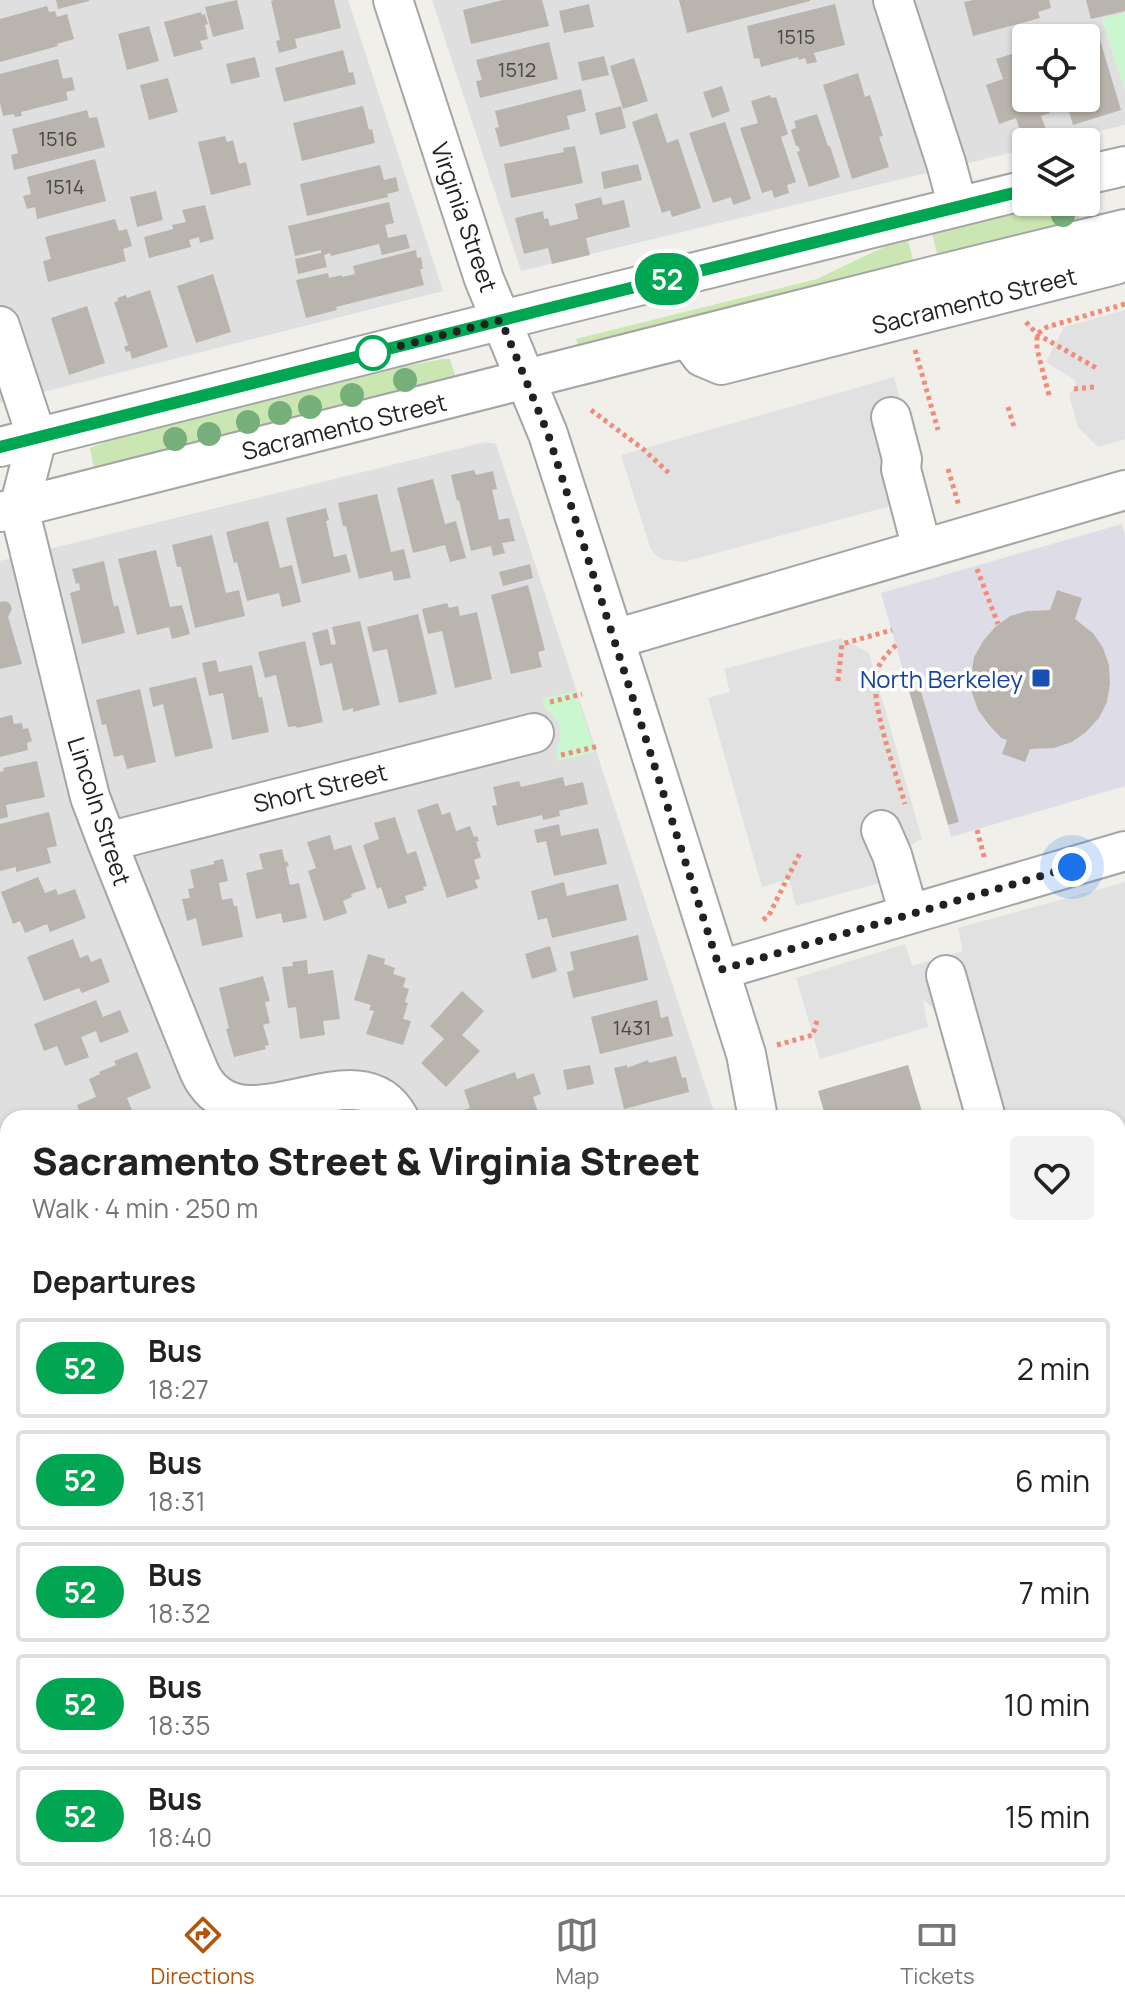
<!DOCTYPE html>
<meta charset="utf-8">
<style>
:root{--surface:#fff;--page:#f2f2f2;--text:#222;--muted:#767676;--line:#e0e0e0;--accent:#b45309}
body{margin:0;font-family:Manrope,sans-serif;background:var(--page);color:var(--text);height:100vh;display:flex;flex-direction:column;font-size:30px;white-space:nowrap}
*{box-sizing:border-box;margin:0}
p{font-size:26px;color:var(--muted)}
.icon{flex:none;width:44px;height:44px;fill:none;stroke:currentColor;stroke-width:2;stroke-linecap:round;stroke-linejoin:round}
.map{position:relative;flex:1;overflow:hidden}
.side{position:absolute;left:0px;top:1110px;width:1126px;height:786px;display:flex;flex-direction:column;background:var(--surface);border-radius:24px 24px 0 0;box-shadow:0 2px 6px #0004}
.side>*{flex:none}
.badge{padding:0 16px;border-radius:26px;font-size:28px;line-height:52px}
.controls{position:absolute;left:1012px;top:24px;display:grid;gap:16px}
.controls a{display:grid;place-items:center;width:88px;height:88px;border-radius:8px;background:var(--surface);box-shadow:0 2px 6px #0004;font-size:40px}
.you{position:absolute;width:40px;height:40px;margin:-20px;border:6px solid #fff;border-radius:50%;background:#1a73e8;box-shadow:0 0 0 12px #1a73e833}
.map>.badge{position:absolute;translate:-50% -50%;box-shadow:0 0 0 4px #fff}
h2{padding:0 32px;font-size:30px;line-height:72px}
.round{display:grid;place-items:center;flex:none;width:84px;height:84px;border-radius:8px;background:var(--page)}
.head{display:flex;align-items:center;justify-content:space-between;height:136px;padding:0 32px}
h1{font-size:38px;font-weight:800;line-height:60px}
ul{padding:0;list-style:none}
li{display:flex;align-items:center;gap:24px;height:100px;margin:0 16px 12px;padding:0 16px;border:4px solid var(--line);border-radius:8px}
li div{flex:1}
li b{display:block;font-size:30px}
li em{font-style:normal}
li .badge{min-width:88px;font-weight:700;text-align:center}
.dock{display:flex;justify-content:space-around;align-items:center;height:112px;border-top:2px solid var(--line);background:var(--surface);font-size:22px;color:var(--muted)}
.dock a{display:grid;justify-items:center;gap:4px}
.dock .current{color:var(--accent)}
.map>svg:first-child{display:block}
</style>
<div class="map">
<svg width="1125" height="1895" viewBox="0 0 1125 1895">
<rect width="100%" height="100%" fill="#f1efe9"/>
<path fill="#dfdfdf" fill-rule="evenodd" d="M0,0H348L443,291L0,403Z
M432,0H1125V13L1102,19L1125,90V125L1054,142H1026V149L521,271ZM1026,38H1086V98H1026Z
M485,442L496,444L716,1118H8V1877L0,1850V561Z
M1125,1256V1665L1118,1667V1258Z
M1125,1748V1895H1056L1054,1888H1118V1750Z
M12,1888H562L559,1895H14Z
M686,1888H969L971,1895H688Z"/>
<path fill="#cae7b3" d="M1065,202H1075L1080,220L938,257L932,234Z
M908,241L914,263L578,346L576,339L817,279L869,254L887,246Z
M443,359H450L456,379L101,469L94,468L90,448L108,441L402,367Z"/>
<path fill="#caf7d0" d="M1125,13V90L1102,18Z
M575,691L595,752L558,761C554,748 563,740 560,727C556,715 545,712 541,699Z"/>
<path fill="#e1e1e1" d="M1125,310V439L1098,447L1078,427L1069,394L1076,386L1075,380L1046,362L1064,327Z
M894,377L927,496L684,562L662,559L655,555L650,547L621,455Z
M841,638L869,653L922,839L892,854L883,882L796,906L789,879L762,887L708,698L730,692L724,669Z
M1125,882V1156L1118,1158V1118H966L935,1010L923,1000L928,1027L820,1059L796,978L905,944L912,966L963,951L958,928Z"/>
<path fill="#dedde7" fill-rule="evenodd" d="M1122,524L1125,535V786L951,837L948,825L958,822L917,682L907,684L881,593ZM1057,590L1082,598L1075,619L1093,633L1109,665L1110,684L1107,702L1099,718L1086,732L1072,742L1054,748L1030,749L1001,738L988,725L978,710L972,693L971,675L974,657L983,641L995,627L1010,616L1027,611L1050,610Z"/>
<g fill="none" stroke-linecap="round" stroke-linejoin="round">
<path stroke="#adcfdb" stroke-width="9" d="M0,1280L8,1286"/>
</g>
<path fill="#bab4ae" d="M56,0H89V1L58,9Z
M237,0L244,29L213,37L205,7Z
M274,0H334L341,28L295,39L297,48L279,53L276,41L280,40L271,1Z
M503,0H542L549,26L471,44L463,10Z
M679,0H810V1L687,33Z
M973,0H1049L1051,8L1038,12L1040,18L973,36L964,2Z
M1086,0H1125V11L1091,19Z
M589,4L594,27L564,33L559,11Z
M835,4L845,45L814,53L817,62L807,64L805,58L799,60L798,57L761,67L759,58L754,59L747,26Z
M47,6L49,12L55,11L57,17L67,14L74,39L57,44L58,46L0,62V19Z
M201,12L202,15L205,14L208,24L205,25L208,39L200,41L203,49L174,57L164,22Z
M149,26L159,61L127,70L118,34Z
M1100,40L1121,110L1073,125L1065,98H1086V44Z
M549,42L558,79L480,98L476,81L482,80L476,60Z
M343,50L349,73L353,72L356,84L284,102L275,68Z
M1021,51L1026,65V98H1045L1050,113L1041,116L1047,132L1023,140L1016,118L999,124L986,85L1003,79L996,59Z
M604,56L609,75L582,81L578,62Z
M255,57L260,77L231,84L226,64Z
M634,58L648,101L623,109L610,66Z
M58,59L63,79L72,77L75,90L66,92L68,100L21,112L22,116L15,117L14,114L3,116L0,103V74Z
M858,73L865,97L870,95L883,136L879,137L889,167L852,179L823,85Z
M168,78L178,112L149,120L140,85Z
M722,86L730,111L712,118L703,92Z
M581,89L586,111L567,116L570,129L500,147L495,128L499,127L495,111Z
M770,95L771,98L776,97L788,134L781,137L796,182L787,185L789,193L774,198L772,190L762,193L740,128L758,123L751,101Z
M363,106L369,130L372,129L375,143L302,161L293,123Z
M621,106L626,128L600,135L595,113Z
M87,110L89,118L97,117L105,147L14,170L11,155L18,153L12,129Z
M657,113L667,143L678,139L701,208L672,217L670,210L662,213L632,122Z
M817,114L828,146H830L840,177L809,187L797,152L800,151L798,146H796L791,130L796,128L794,121Z
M725,122L751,199L733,205L731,197L713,203L689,133Z
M225,136L227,142L233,140L239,164L246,162L251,185L211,195L198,142Z
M575,146L583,183L511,198L504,164L564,152L563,148Z
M95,159L106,201L37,219L35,207L27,209L23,196L31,194L27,177Z
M638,164L642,180L604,189L601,172Z
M380,165L384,180L396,177L399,191L387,194L388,197L307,216L300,184Z
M156,191L163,220L137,227L130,197Z
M601,197L603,205L624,200L630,227L586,238L590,255L552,264L548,248L524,254L515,218L543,211L544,219L548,218L550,226L578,219L575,204Z
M389,202L394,223L385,225L388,238L406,234L410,248L382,255L379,244L331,256L330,253L324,255L327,267L298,274L295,259L321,253V250L295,256L288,226Z
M205,205L214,239L200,243L199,237L189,240L191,247L149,258L144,237L173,229L172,225L186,222L182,210Z
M115,219L119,231L127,229L132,246L123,249L126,261L48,282L43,261L51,259L45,237Z
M416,250L417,258L421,257L423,269H420L424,285L336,307L337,310L306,318L296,280L328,273L329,278L342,275V277L355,274L353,266Z
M213,274L231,332L196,343L177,286Z
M150,290L168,347L132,359L130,351L126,352L124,347L128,345L114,302L118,301L117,298L126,295L127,298Z
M87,306L105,363L69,375L51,318Z
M474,470L476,475L493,471L497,489L492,490L499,520L509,518L515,541L502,543L505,553L493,556L491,546L471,551L459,500L457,501L451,475Z
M433,479L445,524L456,521L466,558L450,562L445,545L413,553L397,488Z
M377,494L391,552L404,549L411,578L394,581L392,571L359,579L346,526H343L338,503Z
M326,508L329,520L326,521L334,557L346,554L351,572L302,584L286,518Z
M268,521L280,568L292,565L301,602L282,607L279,593L247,601L237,562L234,563L226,532Z
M212,535L226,593L239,590L245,616L195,628L181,567H177L172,545Z
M156,550L170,607L182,605L190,634L172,639L169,627L137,635L118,559Z
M104,561L114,607L118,605L125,633L82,644L70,593L80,590L79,583L76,584L72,569Z
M530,564L533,578L503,586L499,572Z
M528,585L545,650L538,652L542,667L511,674L491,595Z
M1057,590L1082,598L1075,619L1093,633L1103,648L1109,665L1110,684L1107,702L1099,718L1086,732L1072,742L1054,748L1030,749L1025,762L1002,754L1007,740L1001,738L988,724L978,710L972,693L971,675L974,657L983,641L995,627L1010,616L1027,611L1050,610Z
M6,601L10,604L12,609L8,617L22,664L0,669V602Z
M447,603L449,608L458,606L460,616L477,612L492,679L455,688L442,631L428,634L422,609Z
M418,614L437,694L399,703L387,649L373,652L367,627Z
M360,621L380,705L353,712V708L343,711L332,663L320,666L312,633L328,629L331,645L336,644L332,627Z
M305,641L323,722L297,728L296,726L288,727L276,675L265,678L258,652Z
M216,660L219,672L252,665L259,698L262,697L269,732L232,740L223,693L209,696L202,663Z
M196,677L213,748L175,757L163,704L153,707L149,688Z
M918,681L959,822L948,825L907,684Z
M140,689L156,762L127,769L123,755L114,757L106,724L102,725L96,700Z
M12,715L14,724L22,723L23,729L28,728L32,741L27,743L28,750L0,757V718Z
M37,761L45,797L6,805L8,817L0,819V772L4,771L3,768Z
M563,777L565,786L583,782L588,804L559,811L560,816L543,820L542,815L497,826L492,806L497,805L493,787L519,781L521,787Z
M438,803L442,815L450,812L456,831L470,826L474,837L477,836L479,841L476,842L481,857L474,860L480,879L475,880L478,888L447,898L417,810Z
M49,812L57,846L47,848L51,863L16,872V867L0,871V824Z
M395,817L407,854L416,851L427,886L423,887L424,890L405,896L407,903L388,909L381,887L377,889L363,845L379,839L374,823Z
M559,824L561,836L598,828L607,864L554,876L546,841L537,843L534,830Z
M330,835L334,850L351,845L366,889L351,894L352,897L343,901L347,913L324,921L308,871L316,868L307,842Z
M282,849L285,862L287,861L289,866L286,867L290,885L299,883L307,918L283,923L281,913L256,919L246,873L263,869L259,854Z
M223,859L228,881L219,883L222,900L232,898L234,906H237L243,937L202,946L196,918L187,921L182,899L190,898L188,889L194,888L190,870L214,864V861Z
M38,877L45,893L56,889L58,895L75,889L86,918L50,932L47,924L25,933L20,921L13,924L1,892Z
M564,882L567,896L618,884L627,920L552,938L547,918L538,920L531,891Z
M638,935L648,980L573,998L567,972L574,970L570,952Z
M73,939L80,958L88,955L91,962L101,958L110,982L82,993L79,988L44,1001L27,957Z
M550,946L557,971L532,979L525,954Z
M368,954L385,959L384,964L395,968L393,974L406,978L403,987L409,989L405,1002L408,1003L403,1019L411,1021L403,1045L366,1034L374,1011L369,1010L371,1005L354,1000Z
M307,960L308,974L333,970L340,1019L323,1021L325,1035L300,1039L296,1007L288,1008L282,967L293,966L292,962Z
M263,976L270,1001L265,1002L270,1023L263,1025L269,1045L265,1046L266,1049L234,1057L226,1029L229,1028L219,988Z
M462,991L484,1011L462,1035L480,1051L446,1087L421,1063L444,1039L430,1026Z
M96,1000L103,1017L120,1010L129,1032L100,1043L96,1031L81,1037L89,1057L65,1066L57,1046L44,1051L34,1024Z
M657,1000L661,1018L668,1016L673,1036L600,1054L591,1017Z
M137,1052L151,1088L127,1098L134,1115L126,1118H82L77,1105L96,1097L89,1079L100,1074L99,1072L116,1065L114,1061Z
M676,1056L682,1078L686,1077L689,1092L624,1109L614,1068L627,1065V1068L648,1060L649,1063Z
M590,1065L594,1084L567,1090L563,1070Z
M908,1065L924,1118H826L818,1091Z
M515,1072L517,1079L534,1073L541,1094L533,1097L540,1118H461L459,1112L470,1108L464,1090Z
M1118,1327L1125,1347V1350L1121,1351L1124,1361L1119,1362L1122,1372L1118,1373Z
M4,1372L8,1386V1426L6,1427L8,1439L0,1442V1373Z
M8,1548V1606L0,1608V1550Z
M8,1615V1670L0,1674V1617Z
M8,1681V1730H7L0,1707V1683Z
M1125,1801V1844L1118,1846V1803Z
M1125,1861V1895H1080L1079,1888H1118V1862Z
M44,1888H100L102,1895H46Z
M710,1888H770L773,1895H712Z
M797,1888H868L870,1894L799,1895Z
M894,1888H949L950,1892L940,1895H896Z"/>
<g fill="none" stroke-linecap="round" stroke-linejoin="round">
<g stroke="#a5a5a5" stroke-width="42">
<path id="minor" d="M393,0L484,279L548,434L631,691L746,1054L758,1118
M893,0L946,163L958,207
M1086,175L1125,166
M0,326L37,438L19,508L90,797L107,842L194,1059C197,1066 200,1075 205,1082C250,1148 359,1044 399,1118
M688,338L702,357L721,365L1115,265L1125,251
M891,417L902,459L901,469L922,549
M0,447L546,309L1026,190
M0,512L937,275L1125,229
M615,639L1125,490
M881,830L892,855L909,914
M107,842L534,733
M720,970L1125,851
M946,975L986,1118
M1118,1218L1125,1216
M0,1500L8,1498
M1118,1709L1125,1707
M1010,1888L1012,1895
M377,1895L404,1888"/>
</g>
<path stroke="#f18c7a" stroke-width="5" stroke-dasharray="4 4" stroke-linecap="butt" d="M1026,322L1037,334L1098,369
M915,350L938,430
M1074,389L1095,387
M1049,395L1037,349V334L1047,327L1125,304
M1008,407L1014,427
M591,410L643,449L670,474
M948,469L959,506
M977,569L998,624
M896,645C888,653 881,660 877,670C868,700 896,772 905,804
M838,681L842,644L892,630
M550,702L582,694
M561,755L599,746
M977,830L985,860
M763,920L769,915L800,853
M777,1045L813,1035L818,1017
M569,1888V1895"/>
<use href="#minor" stroke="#fff" stroke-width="38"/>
</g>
<g fill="#77af7b">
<circle cx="1063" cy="215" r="12"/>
<circle cx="405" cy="380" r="12"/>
<circle cx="352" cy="395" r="12"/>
<circle cx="310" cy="407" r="12"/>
<circle cx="280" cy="413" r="12"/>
<circle cx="248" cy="422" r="12"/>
<circle cx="209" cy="434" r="12"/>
<circle cx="175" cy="439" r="12"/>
</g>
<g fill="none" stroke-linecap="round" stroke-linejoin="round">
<g stroke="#fff" stroke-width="18">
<path id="line" d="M0,447L546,309L1026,190"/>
</g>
<use href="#line" stroke="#00a651" stroke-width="12"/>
<path stroke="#212121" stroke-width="8" stroke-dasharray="0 14.4" d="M373,353L501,320L548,434L720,970L1072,867"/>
</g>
<circle fill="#fff" stroke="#00a651" stroke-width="4" cx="373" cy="353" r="16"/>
<rect fill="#1a4fb4" stroke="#fff" stroke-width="3" x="1031" y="668" width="20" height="20" rx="4"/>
<g text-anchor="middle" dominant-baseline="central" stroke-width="7" stroke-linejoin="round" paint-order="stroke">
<g font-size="20" fill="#474644">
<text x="796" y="36">1515</text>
<text x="517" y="69">1512</text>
<text x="58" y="138">1516</text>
<text x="65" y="186">1514</text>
<text x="632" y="1027">1431</text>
</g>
<g font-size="24" fill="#212121" stroke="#fff">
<text transform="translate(465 217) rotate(71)">Virginia Street</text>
<text transform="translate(974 300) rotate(-14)">Sacramento Street</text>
<text transform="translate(344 426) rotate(-14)">Sacramento Street</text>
<text transform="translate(320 787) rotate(-14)">Short Street</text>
<text transform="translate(100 811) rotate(72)">Lincoln Street</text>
</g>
<g font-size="24" fill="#164399" stroke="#fff" text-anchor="end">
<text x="1023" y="678">North Berkeley</text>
</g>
</g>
</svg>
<div class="controls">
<a><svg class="icon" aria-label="locate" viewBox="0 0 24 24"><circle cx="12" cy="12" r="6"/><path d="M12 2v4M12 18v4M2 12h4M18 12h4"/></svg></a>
<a><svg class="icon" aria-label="layers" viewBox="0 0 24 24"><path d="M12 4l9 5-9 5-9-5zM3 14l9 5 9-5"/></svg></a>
</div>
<div class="you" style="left:1072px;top:867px"></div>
<b class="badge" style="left:667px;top:279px;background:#00a651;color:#fff">52</b>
<section class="side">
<div class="head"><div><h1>Sacramento Street &amp; Virginia Street</h1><p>Walk · 4 min · 250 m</p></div><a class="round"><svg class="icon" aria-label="heart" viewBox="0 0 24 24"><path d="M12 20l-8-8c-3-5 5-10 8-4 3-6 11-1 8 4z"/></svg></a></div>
<h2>Departures</h2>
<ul>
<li><span class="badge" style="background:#00a651;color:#fff">52</span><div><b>Bus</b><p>18:27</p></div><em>2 min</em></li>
<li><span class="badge" style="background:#00a651;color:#fff">52</span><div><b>Bus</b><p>18:31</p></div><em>6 min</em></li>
<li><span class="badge" style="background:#00a651;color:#fff">52</span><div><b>Bus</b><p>18:32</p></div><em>7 min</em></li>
<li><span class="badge" style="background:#00a651;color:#fff">52</span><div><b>Bus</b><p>18:35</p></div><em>10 min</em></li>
<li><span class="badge" style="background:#00a651;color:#fff">52</span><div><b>Bus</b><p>18:40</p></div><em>15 min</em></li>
</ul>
</section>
</div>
<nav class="dock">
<a class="current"><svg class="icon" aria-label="directions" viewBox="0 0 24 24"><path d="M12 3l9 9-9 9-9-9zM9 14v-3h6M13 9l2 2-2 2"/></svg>Directions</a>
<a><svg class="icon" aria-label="map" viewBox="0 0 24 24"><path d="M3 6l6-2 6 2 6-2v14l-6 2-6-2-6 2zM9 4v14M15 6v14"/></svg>Map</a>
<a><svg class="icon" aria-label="tickets" viewBox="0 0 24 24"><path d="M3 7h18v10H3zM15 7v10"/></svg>Tickets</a>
</nav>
